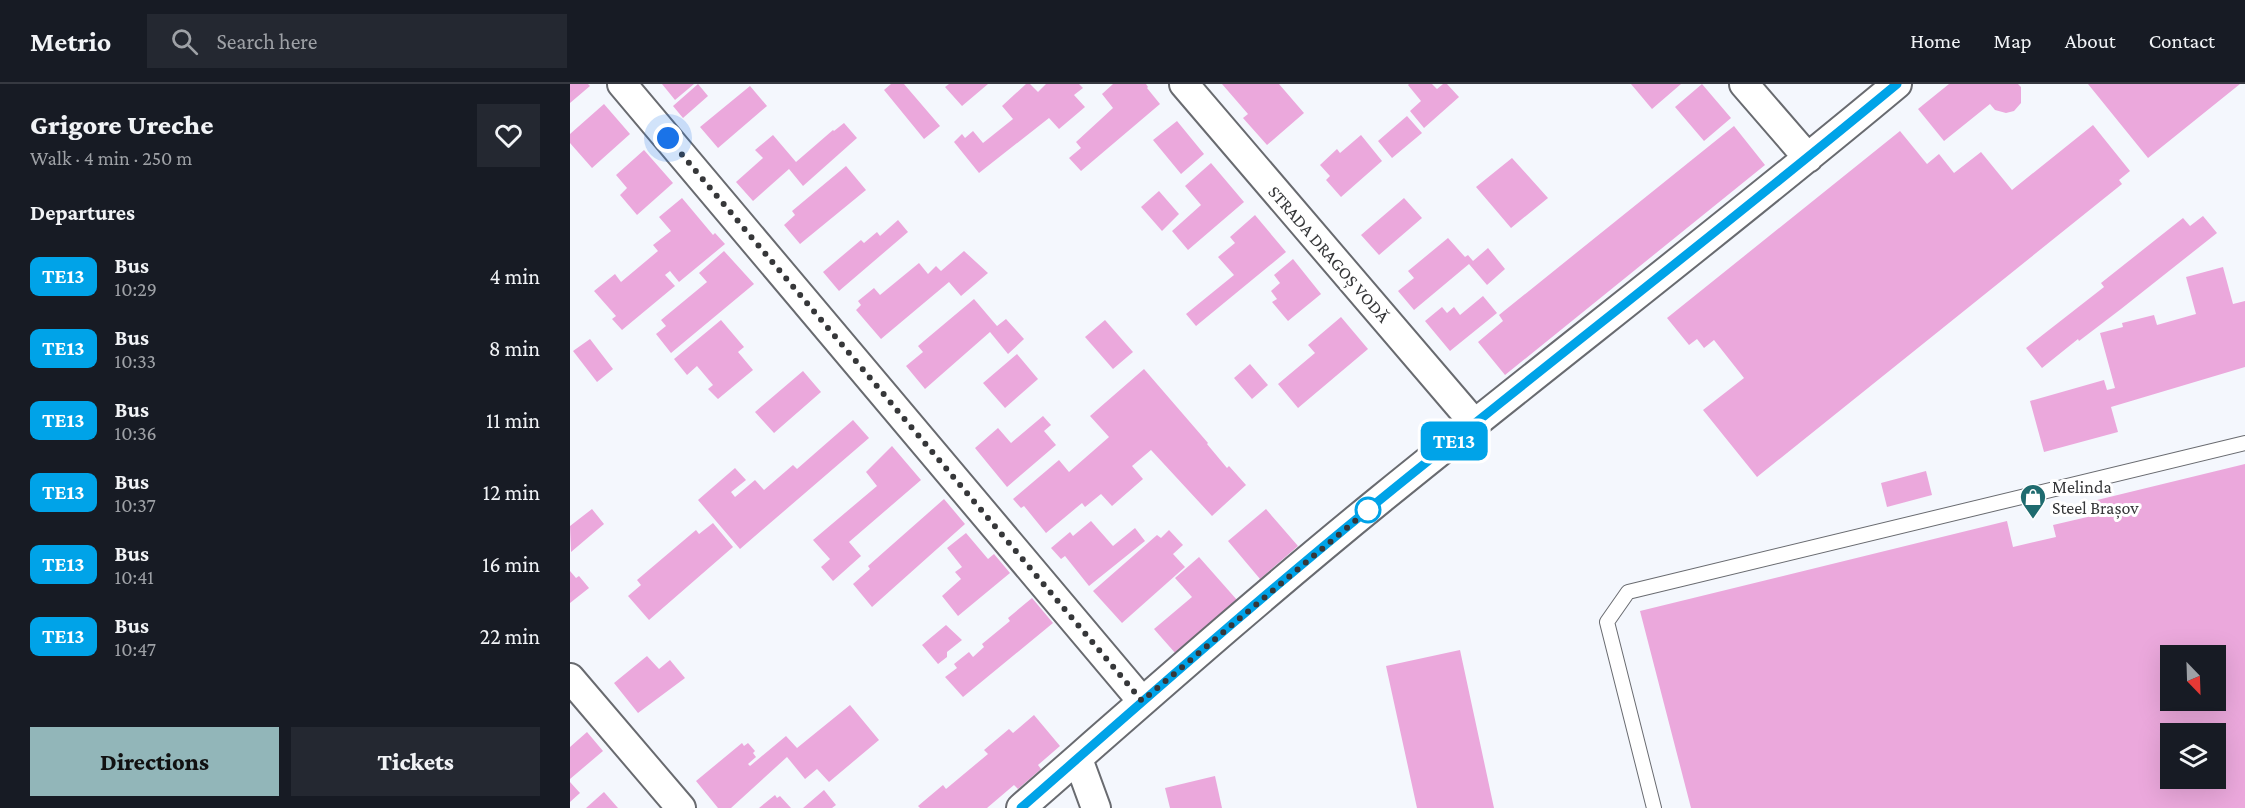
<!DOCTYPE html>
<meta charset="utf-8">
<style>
:root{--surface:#171b24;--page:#242831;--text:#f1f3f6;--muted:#9ea1a6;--line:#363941;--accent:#92b6b9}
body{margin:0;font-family:"Crimson Pro",serif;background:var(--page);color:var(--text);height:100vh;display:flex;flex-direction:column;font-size:22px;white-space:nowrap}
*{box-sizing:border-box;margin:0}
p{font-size:20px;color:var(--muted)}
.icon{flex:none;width:33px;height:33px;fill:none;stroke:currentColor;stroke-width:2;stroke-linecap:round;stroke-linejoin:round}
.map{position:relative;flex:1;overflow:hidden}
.drawer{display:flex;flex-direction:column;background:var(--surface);width:570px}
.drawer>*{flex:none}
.badge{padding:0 12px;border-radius:9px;font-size:21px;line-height:39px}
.needle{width:39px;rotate:157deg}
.tools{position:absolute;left:1590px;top:561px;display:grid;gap:12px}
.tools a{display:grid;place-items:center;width:66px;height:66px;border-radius:0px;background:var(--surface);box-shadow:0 6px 24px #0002;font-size:30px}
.you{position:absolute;width:30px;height:30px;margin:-15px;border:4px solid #fff;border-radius:50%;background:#1a73e8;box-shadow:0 0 0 9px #1a73e833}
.map>.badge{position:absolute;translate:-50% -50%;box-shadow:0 0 0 3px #fff}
h2{padding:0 30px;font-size:22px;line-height:54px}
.round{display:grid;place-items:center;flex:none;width:63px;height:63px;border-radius:0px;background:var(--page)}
.summary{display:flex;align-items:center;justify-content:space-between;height:102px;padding:0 30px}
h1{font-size:28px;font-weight:800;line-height:45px}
.action{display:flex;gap:12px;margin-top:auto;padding:12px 30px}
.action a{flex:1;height:69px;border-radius:0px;background:var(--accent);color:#111;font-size:24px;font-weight:800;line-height:69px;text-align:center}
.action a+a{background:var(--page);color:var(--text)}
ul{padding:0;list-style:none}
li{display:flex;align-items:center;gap:18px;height:72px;padding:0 30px}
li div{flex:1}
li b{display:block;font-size:22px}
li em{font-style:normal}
li .badge{min-width:66px;font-weight:700;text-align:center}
header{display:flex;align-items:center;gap:36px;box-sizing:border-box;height:84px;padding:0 30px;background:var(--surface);border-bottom:2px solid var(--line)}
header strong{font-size:28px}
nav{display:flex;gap:33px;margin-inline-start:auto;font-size:21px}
.search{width:420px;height:54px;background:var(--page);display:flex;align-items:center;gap:15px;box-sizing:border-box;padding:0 21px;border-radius:0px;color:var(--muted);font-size:22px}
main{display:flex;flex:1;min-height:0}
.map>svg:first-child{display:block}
</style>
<header>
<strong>Metrio</strong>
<div class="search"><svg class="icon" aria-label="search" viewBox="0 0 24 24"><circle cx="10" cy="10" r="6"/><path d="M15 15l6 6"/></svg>Search here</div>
<nav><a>Home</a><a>Map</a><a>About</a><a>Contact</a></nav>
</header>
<main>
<section class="drawer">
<div class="summary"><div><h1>Grigore Ureche</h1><p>Walk · 4 min · 250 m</p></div><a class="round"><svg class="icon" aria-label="heart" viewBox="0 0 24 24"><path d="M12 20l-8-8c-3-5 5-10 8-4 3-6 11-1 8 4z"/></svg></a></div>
<h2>Departures</h2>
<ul>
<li><span class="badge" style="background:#00a3e8;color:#fff">TE13</span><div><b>Bus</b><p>10:29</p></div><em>4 min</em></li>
<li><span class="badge" style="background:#00a3e8;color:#fff">TE13</span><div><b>Bus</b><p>10:33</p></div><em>8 min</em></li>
<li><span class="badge" style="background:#00a3e8;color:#fff">TE13</span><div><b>Bus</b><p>10:36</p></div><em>11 min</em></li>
<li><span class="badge" style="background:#00a3e8;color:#fff">TE13</span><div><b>Bus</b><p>10:37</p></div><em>12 min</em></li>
<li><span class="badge" style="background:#00a3e8;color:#fff">TE13</span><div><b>Bus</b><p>10:41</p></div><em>16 min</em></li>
<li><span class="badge" style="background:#00a3e8;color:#fff">TE13</span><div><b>Bus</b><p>10:47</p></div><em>22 min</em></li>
</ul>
<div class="action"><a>Directions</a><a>Tickets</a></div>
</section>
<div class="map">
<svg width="1675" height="724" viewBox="0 0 1675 724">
<rect width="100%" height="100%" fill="#f4f7fd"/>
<path fill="#eba8dc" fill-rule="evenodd" d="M0,0H18L20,2L0,19Z
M92,0H124L105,16Z
M128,0L138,12L113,34L103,22Z
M321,0H334L370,42L354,55L314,6Z
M379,0H418L392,22L375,3Z
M456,0H460L468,8L476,0H509L513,4L504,11L515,23L489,45L479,34L409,89L384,58L392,50L395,54L403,47L413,59L443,35L432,22Z
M543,0H576L578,3L577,4L590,20L511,87L499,74L511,64L506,58L543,24L532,10Z
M652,0H709L734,29L697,61L673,34L678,30Z
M839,0H862L867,5L873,0H877L889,13L854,44L840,27L851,17L838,1Z
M1061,0H1111L1082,25Z
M1132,0L1161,34L1134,57L1105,23Z
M1379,0H1448L1451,3V19L1444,27L1436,29L1425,26L1420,20L1374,57L1348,25Z
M1518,0H1670L1578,74Z
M180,2L197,22L148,64L130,43Z
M34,20L60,50L22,84L0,59V50Z
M837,32L852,49L822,74L808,57Z
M607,37L634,70L611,90L583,56Z
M274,39L287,54L233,102L219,85L183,117L166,98L193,74L185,66L203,51L226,78L263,46L264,47Z
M1523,41L1560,87L1549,96L1552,100L1187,393L1133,326L1174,294L1144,256L1134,264L1127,255L1119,261L1097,234L1330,47L1357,80L1369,70L1384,89L1411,68L1442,106Z
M1164,42L1195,81L935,291L908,258L933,237L929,231Z
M791,51L812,77L771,113L756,96L760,92L750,81L767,65L770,69Z
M74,66L103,99L67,131L50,111L57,104L46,91Z
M942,74L978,114L941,144L906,103Z
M641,79L674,118L618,166L602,147L631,121L615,102Z
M276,82L296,106L230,160L214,141L225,131L222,127Z
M589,107L609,130L592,147L571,123Z
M112,114L143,151L145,149L155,160L109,198L100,187L95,191L105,202L52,246L42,235L46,232L24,207L45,190L51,198L88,167L83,161L101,147L89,133Z
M834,114L852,134L809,171L791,151Z
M685,131L716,168L626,242L616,230L664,191L648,173L665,159L660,153Z
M1633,132L1647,149L1551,225L1509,257L1508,255L1472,284L1456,264L1534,203L1531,199L1613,134L1620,142Z
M328,136L338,148L269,207L253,188L291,156L294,159L307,148L310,152Z
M878,154L895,173L898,171L903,177L918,164L935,185L917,201L899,180L844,226L828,207L844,194L838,187Z
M154,167L184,200L101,269L86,250L96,242L91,236L137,198L129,189Z
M394,167L418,189L391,212L379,198L311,255L286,226L291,221L288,217L304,204L310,211L349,179L358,190L366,182L371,187Z
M723,175L751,210L718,237L702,218L707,215L701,207L710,199L704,191Z
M1653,183L1663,220L1675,217V283L1541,323L1548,348L1474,368L1460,317L1534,296L1537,306L1545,304L1530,249L1553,243L1552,239L1584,231L1587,241L1626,230L1616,193Z
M913,212L927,229L880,267L855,237L872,223L877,229L884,223L890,231Z
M404,215L427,242L436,235L454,255L438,270L420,248L355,305L336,282L353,268L348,262Z
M771,233L798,265L728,324L708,300L745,269L738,261Z
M151,236L174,263L168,268L183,286L148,315L138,305L143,301L127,282L117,291L104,275Z
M535,236L563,268L543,285L515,253Z
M20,255L43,285L27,298L3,267Z
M447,270L468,295L435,324L413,299Z
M680,280L698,301L682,315L664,294Z
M574,285L638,359L637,360L657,384L659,382L676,401L642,432L581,366L562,382L573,395L542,422L531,410L515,423L512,419L476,449L454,422L451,424L443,415L489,376L499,388L539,353L520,332Z
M233,287L251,308L204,349L185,328Z
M473,332L481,341L474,347L486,361L437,403L405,364L428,344L441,359Z
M283,336L299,354L170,465L128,416L165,384L176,396L161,408L165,413L185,396L194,406L223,381L227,385Z
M322,362L351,396L279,458L291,472L263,497L251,483L260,475L243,456L307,402L296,388Z
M1675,380V724H1121L1070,527L1437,437L1443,463L1486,453L1483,441L1526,431L1523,417ZM1600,572H1646V616H1600ZM1600,650H1646V694H1600Z
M1356,387L1362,411L1317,423L1311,399Z
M374,415L395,440L302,523L283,500L300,485L298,482Z
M22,425L34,440L1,468L0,442Z
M696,425L728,462L690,495L658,457Z
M521,437L543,462L565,444L575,457L519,502L495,472L491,475L481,464L500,448L503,452Z
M143,439L163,463L79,536L58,512L71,501L67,496L126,446L129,450Z
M599,446L613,461L603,470L615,483L552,539L523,507L587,451L591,454Z
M396,449L418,475L424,470L440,489L388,532L372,512L391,495L385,488L392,483L377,464Z
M629,473L667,516L606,570L584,545L622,513L605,494Z
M0,487L6,494L9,492L19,504L0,519Z
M462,514L483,539L393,613L375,593L387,584L384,580L399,568L403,573L414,563L412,560L440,537L438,534Z
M376,541L392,556L377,568V573L368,580L352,561Z
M890,566L924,724H847L816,582Z
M77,572L89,585L100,576L115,594L68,629L44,599Z
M280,621L309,656L259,698L247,685L235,695L217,673L161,724H148L126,697L172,659L174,662L178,659L185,667L183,669L186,673L178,680L180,682L216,652L227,664Z
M464,631L490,662L468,681L471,685L448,705L444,701L417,724H350L348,722L373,701L376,705L418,670L414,666L439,645L443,649Z
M17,648L33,667L0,695V663Z
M645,692L652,724H600L595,704Z
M0,698L10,709L0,718Z
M254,706L266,721L262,724H233Z
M34,708L48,724H16Z
M205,711L207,714L210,712L221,724H189Z"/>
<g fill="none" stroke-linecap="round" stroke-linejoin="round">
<g stroke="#696b70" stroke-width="16">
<path id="lane" d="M1084,724L1037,538L1058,508L1675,359"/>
</g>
<g stroke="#696b70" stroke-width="32">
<path id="street" d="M52,0L572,617
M614,0L905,340
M1174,0L1238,74
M0,594L111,724
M508,675L526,724
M451,724C570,620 688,515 811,415C982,276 1157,142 1327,0"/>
</g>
<use href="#lane" stroke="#fff" stroke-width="14"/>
<use href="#street" stroke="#fff" stroke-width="28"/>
</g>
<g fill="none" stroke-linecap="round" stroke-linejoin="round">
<g stroke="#fff" stroke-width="14">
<path id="line" d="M451,724C570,620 688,515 811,415C982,276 1157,141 1327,0"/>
</g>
<use href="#line" stroke="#00a3e8" stroke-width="9"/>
<path stroke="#363739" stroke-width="6" stroke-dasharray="0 10.8" d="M98,54L572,617L798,426"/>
</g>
<defs>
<g id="shop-pin" transform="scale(1.35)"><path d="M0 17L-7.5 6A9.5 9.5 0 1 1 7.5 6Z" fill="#1f6b6f" stroke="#fff"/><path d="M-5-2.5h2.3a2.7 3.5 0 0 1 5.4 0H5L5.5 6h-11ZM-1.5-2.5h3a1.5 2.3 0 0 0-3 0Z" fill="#fff"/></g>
</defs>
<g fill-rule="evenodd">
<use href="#shop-pin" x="1463" y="413"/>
</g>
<circle fill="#fff" stroke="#00a3e8" stroke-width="3" cx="798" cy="426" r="12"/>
<g text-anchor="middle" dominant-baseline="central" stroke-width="6" stroke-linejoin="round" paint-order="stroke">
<g font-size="18" fill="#363739" stroke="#fff">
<text transform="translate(759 170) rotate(49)">STRADA DRAGOȘ VODĂ</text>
</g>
<g font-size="18" fill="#363739" stroke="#fff" text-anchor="start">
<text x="1482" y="403">Melinda<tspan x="1482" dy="21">Steel Brașov</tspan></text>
</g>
</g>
</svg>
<div class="tools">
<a><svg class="needle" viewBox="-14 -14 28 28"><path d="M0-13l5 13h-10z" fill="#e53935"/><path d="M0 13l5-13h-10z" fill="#9ea1a6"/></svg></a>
<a><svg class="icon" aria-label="layers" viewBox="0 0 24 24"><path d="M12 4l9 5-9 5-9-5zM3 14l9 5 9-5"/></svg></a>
</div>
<div class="you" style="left:98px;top:54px"></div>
<b class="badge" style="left:884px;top:357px;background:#00a3e8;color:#fff">TE13</b>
</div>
</main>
